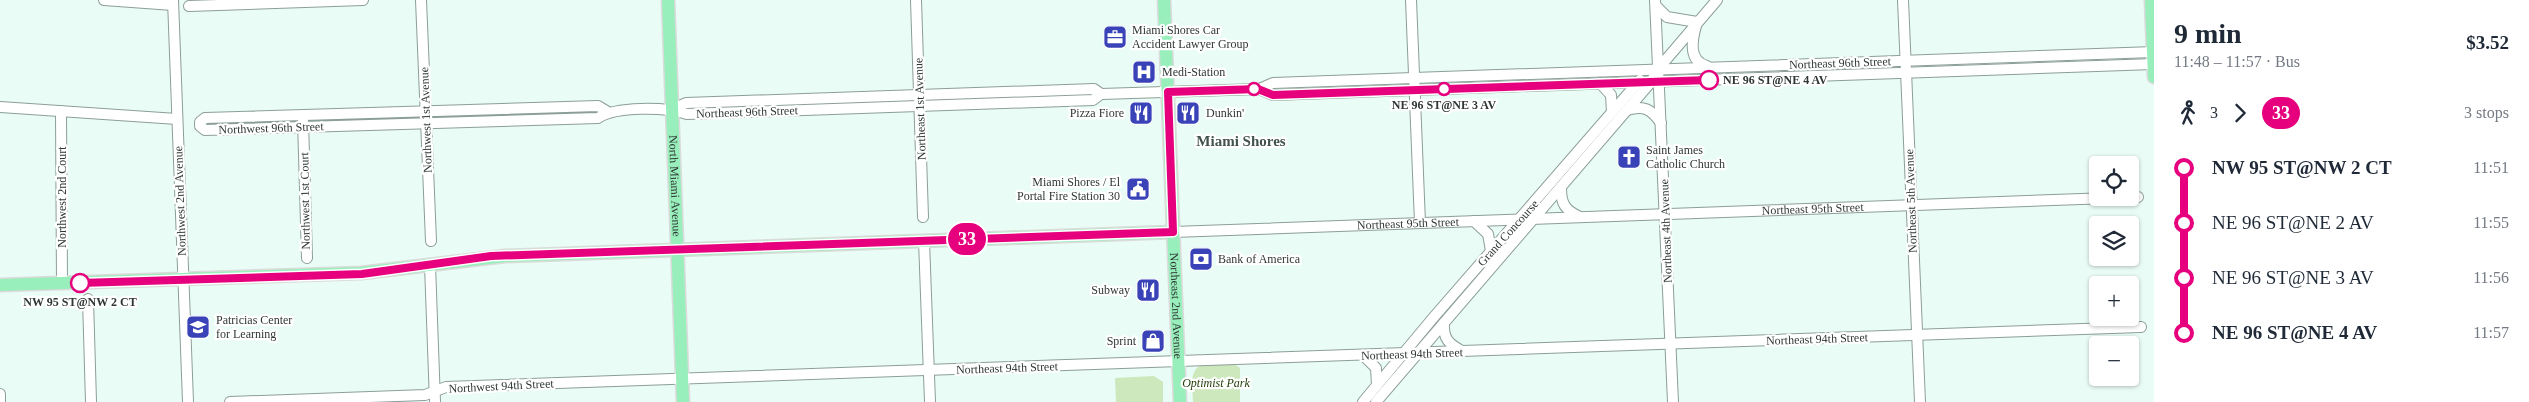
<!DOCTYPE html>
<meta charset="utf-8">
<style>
:root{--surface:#fff;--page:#f2f2f3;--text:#1f2937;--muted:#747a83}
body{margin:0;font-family:"Times New Roman",serif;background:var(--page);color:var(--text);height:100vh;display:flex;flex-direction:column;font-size:19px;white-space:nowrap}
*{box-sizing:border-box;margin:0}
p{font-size:16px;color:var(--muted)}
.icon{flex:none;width:28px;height:28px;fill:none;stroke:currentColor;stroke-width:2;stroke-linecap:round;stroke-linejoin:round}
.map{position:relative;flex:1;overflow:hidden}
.drawer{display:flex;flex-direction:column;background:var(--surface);width:375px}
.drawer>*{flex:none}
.badge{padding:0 10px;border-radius:16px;font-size:18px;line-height:32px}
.controls{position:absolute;left:2089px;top:156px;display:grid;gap:10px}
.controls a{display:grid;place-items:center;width:50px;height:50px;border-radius:5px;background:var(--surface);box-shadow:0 1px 4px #0004;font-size:25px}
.map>.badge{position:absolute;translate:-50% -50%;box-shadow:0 0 0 2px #fff}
.legs{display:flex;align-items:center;gap:8px;height:55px;padding:0 20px;font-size:16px}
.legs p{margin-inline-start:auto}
.summary{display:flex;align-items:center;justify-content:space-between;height:85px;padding:0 20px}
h1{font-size:28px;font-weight:700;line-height:38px}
ul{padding:0 20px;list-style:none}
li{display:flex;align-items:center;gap:18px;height:55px;font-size:19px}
li i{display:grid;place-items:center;width:8px;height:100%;margin:0 6px;background:currentColor}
li i::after{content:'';width:12px;height:12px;margin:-6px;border:4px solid;border-radius:50%;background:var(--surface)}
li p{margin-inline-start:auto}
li:first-child i{background:linear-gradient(#0000 50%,currentColor 0)}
li:last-child i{background:linear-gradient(currentColor 50%,#0000 0)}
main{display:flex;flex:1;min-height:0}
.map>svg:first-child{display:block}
</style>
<main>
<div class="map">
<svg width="2154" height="402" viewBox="0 0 2154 402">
<rect width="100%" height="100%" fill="#e9fcf5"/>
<path fill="#cde8bd" d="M1234,364L1240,368V402H1193C1193,389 1188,372 1201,365Z
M1154,376L1163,382V402H1116L1115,378Z"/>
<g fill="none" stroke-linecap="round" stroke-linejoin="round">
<g stroke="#8c9e98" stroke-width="12">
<g id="minor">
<path d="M104,0L173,5"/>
<path d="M173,0L188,402"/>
<path d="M421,0L431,241"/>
<path d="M916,0L923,217"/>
<path d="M1411,0L1420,223"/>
<path d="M1655,0L1673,402"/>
<path d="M1903,0L1920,402"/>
<path d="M189,6L363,0"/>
<path d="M1656,6L1667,17L1697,22"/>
<path d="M1696,26C1692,40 1688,61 1707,66"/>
<path d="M1600,83L1611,95L1612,112"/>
<path d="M1259,89L1273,95L2154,64"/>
<path d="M0,107L177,119"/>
<path d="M672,109L686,103L1094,89L1101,94"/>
<path d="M1627,110C1644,105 1651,109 1661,123"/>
<path d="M61,111L62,283"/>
<path d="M608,112L598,106L205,118L200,122V126L205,130L598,118C616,106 666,107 687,114L1093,100L1101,94L1259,89L1273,83L2154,52"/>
<path d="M303,121L307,258"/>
<path d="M1561,188C1561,204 1565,210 1580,217"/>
<path d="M1474,221L1488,234L1491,251"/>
<path id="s1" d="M1173,232L2138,197"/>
<path d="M924,241L930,402"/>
<path d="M430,265L435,402"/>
<path d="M88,299L91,402"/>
<path d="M1444,323C1443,339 1449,344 1462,351"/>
<path d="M1363,355L1376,368L1377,385"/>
<path d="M0,394V402"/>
<path d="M230,402L425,395L446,387L2141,327"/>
<path d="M1363,402L1433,318L1640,80"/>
<path d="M1376,402L1651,82L1658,69L1717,0"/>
</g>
</g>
<g stroke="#dadbda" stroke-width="15">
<g id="major">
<path id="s2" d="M668,0L683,402"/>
<path id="s3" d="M1164,0L1180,402"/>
<path d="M2151,0L2154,77"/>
<path d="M0,285L361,273L505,256L1173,232"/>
</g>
</g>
<use href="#minor" stroke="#fff" stroke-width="10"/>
<use href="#major" stroke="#98efbb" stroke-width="12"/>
</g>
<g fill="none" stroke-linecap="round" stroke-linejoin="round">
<g stroke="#fff" stroke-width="11">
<path id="line-1" d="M80,283L362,274L491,256L1173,232L1168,92L1258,89L1273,95L1709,80"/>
</g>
<use href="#line-1" stroke="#e6007e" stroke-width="8"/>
</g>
<defs>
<g id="office-square" transform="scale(1.25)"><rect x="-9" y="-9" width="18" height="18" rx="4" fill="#3943b7" stroke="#fff"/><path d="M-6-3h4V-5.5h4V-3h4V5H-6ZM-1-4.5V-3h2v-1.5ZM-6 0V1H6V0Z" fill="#fff"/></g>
<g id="hospital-square" transform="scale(1.25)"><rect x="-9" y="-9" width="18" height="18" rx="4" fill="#3943b7" stroke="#fff"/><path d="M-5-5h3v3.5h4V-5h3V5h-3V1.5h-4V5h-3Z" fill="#fff"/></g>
<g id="restaurant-square" transform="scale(1.25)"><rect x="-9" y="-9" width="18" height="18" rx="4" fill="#3943b7" stroke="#fff"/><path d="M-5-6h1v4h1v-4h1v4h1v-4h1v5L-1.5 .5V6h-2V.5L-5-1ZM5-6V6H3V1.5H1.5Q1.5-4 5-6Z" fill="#fff"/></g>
<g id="church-square" transform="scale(1.25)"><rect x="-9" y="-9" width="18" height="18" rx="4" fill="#3943b7" stroke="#fff"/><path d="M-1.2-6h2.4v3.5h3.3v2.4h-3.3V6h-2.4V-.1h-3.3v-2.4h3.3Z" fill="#fff"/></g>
<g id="civic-square" transform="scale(1.25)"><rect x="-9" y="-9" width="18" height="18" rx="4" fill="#3943b7" stroke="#fff"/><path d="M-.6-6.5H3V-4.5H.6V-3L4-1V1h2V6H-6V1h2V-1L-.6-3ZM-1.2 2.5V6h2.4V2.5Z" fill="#fff"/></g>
<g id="bank-square" transform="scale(1.25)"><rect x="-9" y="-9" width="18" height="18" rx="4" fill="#3943b7" stroke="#fff"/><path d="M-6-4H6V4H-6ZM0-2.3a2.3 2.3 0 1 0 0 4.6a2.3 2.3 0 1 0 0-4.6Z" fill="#fff"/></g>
<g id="school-square" transform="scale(1.25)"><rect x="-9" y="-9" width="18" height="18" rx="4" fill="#3943b7" stroke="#fff"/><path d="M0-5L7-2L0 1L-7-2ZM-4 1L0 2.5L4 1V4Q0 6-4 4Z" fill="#fff"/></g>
<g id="shop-square" transform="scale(1.25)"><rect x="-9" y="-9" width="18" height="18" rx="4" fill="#3943b7" stroke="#fff"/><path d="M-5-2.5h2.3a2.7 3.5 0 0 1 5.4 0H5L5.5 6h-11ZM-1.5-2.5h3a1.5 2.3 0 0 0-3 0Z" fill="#fff"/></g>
</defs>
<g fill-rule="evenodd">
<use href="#office-square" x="1115" y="37"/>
<use href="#hospital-square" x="1144" y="72"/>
<use href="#restaurant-square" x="1141" y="113"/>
<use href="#restaurant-square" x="1188" y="113"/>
<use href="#church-square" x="1629" y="157"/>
<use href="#civic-square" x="1138" y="189"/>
<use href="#bank-square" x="1201" y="259"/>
<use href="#restaurant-square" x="1148" y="290"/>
<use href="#school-square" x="198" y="327"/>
<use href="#shop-square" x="1153" y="341"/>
</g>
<g fill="#fff" stroke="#e6007e" stroke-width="2.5">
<circle cx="1709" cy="80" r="9"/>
<circle cx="1254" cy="89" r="6"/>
<circle cx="1444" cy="89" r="6"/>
<circle cx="80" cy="283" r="9"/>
</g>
<g text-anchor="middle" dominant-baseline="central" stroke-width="4.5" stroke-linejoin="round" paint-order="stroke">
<g font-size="12" fill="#2f3734" stroke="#fff" text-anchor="start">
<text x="1132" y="30">Miami Shores Car<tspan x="1132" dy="14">Accident Lawyer Group</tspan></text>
<text x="1162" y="72">Medi-Station</text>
<text x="1124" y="113" text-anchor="end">Pizza Fiore</text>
<text x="1206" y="113">Dunkin'</text>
<text x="1646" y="150">Saint James<tspan x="1646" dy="14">Catholic Church</tspan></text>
<text x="1120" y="182" text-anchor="end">Miami Shores / El<tspan x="1120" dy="14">Portal Fire Station 30</tspan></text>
<text x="1218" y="259">Bank of America</text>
<text x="1130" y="290" text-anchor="end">Subway</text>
<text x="216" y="320">Patricias Center<tspan x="216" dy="14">for Learning</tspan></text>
<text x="1136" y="341" text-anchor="end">Sprint</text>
</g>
<g font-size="12" fill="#2f3734" stroke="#fff">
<text transform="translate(1840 63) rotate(-2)">Northeast 96th Street</text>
<text transform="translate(920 109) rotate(-92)">Northeast 1st Avenue</text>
<text transform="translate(747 112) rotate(-2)">Northeast 96th Street</text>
<text transform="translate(426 120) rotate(-92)">Northwest 1st Avenue</text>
<text transform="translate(271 128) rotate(-2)">Northwest 96th Street</text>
<text stroke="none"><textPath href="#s2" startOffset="186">North Miami Avenue</textPath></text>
<text transform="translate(62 197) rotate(-90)">Northwest 2nd Court</text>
<text transform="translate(180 201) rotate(-92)">Northwest 2nd Avenue</text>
<text transform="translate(305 201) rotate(-91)">Northwest 1st Court</text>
<text transform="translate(1911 201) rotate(-92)">Northeast 5th Avenue</text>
<text stroke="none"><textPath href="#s1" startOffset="640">Northeast 95th Street</textPath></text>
<text stroke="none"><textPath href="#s1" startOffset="235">Northeast 95th Street</textPath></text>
<text transform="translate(1666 231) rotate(-92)">Northeast 4th Avenue</text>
<text transform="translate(1508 233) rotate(-48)">Grand Concourse</text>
<text stroke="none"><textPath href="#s3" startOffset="306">Northeast 2nd Avenue</textPath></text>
<text transform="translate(1817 339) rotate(-2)">Northeast 94th Street</text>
<text transform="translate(1412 354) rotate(-2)">Northeast 94th Street</text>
<text transform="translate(1007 368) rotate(-2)">Northeast 94th Street</text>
<text transform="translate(501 386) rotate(-3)">Northwest 94th Street</text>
</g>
<g font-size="12" font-weight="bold" fill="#2f3734" stroke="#fff">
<text x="1723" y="80" text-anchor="start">NE 96 ST@NE 4 AV</text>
<text x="1444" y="105">NE 96 ST@NE 3 AV</text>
<text x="80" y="302">NW 95 ST@NW 2 CT</text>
</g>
<g font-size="12" font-style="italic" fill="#24400b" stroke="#fff">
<text x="1216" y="383">Optimist Park</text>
</g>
<g font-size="15" font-weight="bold" fill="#42534d" stroke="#fff">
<text x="1241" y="141">Miami Shores</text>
</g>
</g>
</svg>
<div class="controls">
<a><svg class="icon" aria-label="locate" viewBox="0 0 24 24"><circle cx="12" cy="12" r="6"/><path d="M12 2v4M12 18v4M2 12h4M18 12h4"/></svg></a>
<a><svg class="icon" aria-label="layers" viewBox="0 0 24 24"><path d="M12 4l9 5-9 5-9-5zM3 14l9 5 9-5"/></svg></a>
<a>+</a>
<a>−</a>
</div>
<b class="badge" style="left:967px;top:239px;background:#e6007e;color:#fff">33</b>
</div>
<section class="drawer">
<div class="summary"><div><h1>9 min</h1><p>11:48 – 11:57 · Bus</p></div><b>$3.52</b></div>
<div class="legs"><svg class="icon" aria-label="walk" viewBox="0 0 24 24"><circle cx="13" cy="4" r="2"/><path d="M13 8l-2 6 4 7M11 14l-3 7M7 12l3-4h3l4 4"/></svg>3<svg class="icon" aria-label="forward" viewBox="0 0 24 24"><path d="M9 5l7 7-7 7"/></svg><b class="badge" style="background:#e6007e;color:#fff">33</b><p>3 stops</p></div>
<ul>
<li><i style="color:#e6007e"></i><b>NW 95 ST@NW 2 CT</b><p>11:51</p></li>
<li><i style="color:#e6007e"></i><span>NE 96 ST@NE 2 AV</span><p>11:55</p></li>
<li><i style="color:#e6007e"></i><span>NE 96 ST@NE 3 AV</span><p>11:56</p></li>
<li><i style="color:#e6007e"></i><b>NE 96 ST@NE 4 AV</b><p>11:57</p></li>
</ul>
</section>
</main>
